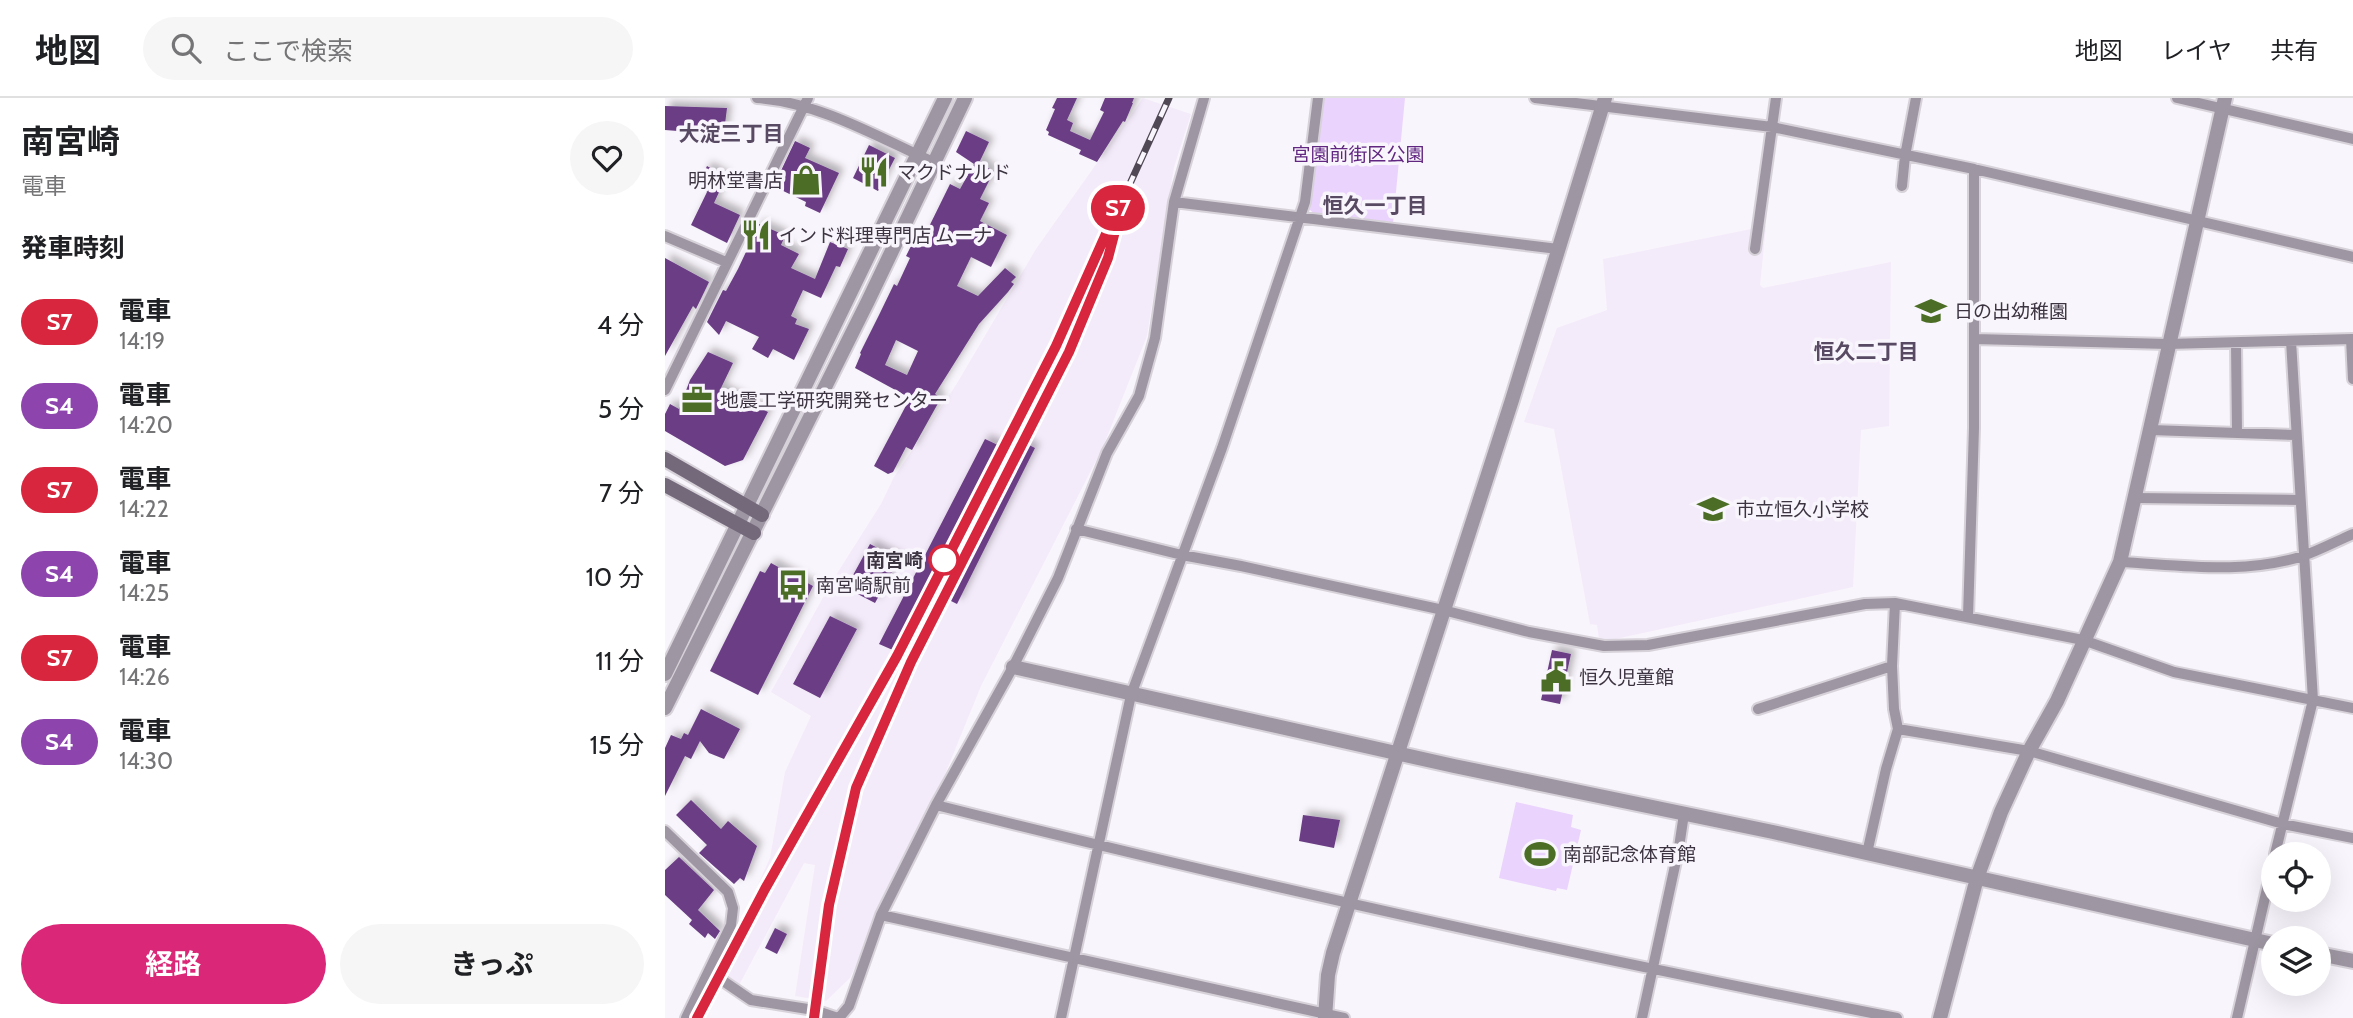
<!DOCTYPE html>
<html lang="ja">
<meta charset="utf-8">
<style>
:root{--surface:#fff;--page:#f6f6f6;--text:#202124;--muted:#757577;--line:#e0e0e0;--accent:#db2777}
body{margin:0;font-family:Cabin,"Noto Sans JP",sans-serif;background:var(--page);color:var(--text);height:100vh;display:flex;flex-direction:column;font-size:26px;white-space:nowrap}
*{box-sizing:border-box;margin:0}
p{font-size:23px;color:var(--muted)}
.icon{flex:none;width:38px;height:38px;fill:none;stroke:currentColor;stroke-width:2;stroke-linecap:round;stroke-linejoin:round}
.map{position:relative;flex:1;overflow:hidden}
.sheet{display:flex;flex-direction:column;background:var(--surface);width:665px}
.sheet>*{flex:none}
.badge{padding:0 14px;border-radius:23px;font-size:24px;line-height:46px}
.controls{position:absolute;left:1596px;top:744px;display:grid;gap:14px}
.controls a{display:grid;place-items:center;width:70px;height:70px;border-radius:50%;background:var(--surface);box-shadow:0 7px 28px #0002;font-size:35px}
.map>.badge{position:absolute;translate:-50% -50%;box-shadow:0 0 0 4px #fff}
h2{padding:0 21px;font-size:26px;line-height:63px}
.round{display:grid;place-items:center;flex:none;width:74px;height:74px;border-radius:37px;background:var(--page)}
.head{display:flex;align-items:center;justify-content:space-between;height:119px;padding:0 21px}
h1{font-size:33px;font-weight:700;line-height:52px}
.action{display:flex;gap:14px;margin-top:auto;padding:14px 21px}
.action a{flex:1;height:80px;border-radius:42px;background:var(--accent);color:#fff;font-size:28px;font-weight:700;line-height:80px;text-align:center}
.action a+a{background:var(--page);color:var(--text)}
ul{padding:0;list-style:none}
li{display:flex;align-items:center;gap:21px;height:84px;padding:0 21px}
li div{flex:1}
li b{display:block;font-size:26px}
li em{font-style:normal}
li .badge{min-width:77px;font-weight:700;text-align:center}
header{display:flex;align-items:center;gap:42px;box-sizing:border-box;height:98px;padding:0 35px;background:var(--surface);border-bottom:2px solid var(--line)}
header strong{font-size:33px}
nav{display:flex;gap:38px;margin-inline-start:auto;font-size:24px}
.search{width:490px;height:63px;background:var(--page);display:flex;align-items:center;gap:18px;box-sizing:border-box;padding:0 24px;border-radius:38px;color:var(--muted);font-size:26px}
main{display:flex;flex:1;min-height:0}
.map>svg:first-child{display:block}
</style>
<header>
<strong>地図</strong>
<div class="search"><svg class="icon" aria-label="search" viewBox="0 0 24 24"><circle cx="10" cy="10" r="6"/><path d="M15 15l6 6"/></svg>ここで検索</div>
<nav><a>地図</a><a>レイヤ</a><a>共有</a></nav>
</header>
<main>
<section class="sheet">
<div class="head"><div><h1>南宮崎</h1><p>電車</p></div><a class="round"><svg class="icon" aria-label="heart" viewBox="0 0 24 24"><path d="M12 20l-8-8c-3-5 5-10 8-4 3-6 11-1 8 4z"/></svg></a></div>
<h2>発車時刻</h2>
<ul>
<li><span class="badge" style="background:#d7263d;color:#fff">S7</span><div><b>電車</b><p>14:19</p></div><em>4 分</em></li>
<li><span class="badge" style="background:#8e44ad;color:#fff">S4</span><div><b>電車</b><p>14:20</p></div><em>5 分</em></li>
<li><span class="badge" style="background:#d7263d;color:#fff">S7</span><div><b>電車</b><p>14:22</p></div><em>7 分</em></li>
<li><span class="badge" style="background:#8e44ad;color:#fff">S4</span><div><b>電車</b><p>14:25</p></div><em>10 分</em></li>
<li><span class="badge" style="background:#d7263d;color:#fff">S7</span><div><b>電車</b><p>14:26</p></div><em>11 分</em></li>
<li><span class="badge" style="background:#8e44ad;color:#fff">S4</span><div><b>電車</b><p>14:30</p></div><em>15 分</em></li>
</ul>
<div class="action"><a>経路</a><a>きっぷ</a></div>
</section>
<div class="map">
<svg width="1688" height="920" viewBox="0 0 1688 920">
<defs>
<filter id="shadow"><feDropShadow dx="5" dy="-5" stdDeviation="3.5" flood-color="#0004"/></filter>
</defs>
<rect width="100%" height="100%" fill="#f9f5fc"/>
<path fill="#f4ebfa" d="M478,0L526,16L509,69L482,238L438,349L316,588L276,686L185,880L161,903L130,898L150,767L139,765L73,889L54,873L105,760L120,674L146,618L106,594L166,485L216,406L229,379L291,287L371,151Z
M1101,128L1095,187L1098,190L1226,164L1224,328L1196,332L1188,489L946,542L934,541L932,527L925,526L889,331L859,324L892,230L942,212L938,161Z"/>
<path fill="#ead3fc" d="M658,0H740L728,125L650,116L645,112Z
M851,704L908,717L906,729L916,732L902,792L892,790L891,793L834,780Z"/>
<path fill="#6a3e84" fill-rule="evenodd" filter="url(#shadow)" d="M392,0H412L402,22L408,25L405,33L425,42L439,14L435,12L440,0H469L467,5H468L460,24L458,23L432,64L414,56L416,52L383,37L384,34L381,32L390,11L387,10Z
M0,8L62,10L59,34L25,31L26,34L0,32Z
M301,33L324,44L315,63L322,66L321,69L329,73L315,101L324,105L315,123L342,137L326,169L306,159L292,188L313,198L340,170L351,179L346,184L349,186L343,194L314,226L270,296L276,300L247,352L241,349L228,374L223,376L209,368L245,300L190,270L196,256L195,255L214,217L229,186L232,188L245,160L241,158L248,144L255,147L285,86L295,91L309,66L291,54ZM231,242L253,253L242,277L220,267Z
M130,43L145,50L140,60L174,75L155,115L140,108L141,104L110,89L115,80L113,79Z
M204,47L230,60L213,93L188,80Z
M42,68L61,79L49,105L75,117L62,145L26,127L42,94L32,90Z
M94,126L117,136V139L119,140L116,147L134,156L126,170L150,181L165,144L183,151L175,169L171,168L156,200L138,192L126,218L132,221L130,226L144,231L129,262L108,251L103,260L87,251L94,239L61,223L54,237L42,224L58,192L61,193L73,171Z
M0,160L44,184L31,211L28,208L0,258Z
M43,254L68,265L56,290L103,314L78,362L60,368L0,333V316L5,306L14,311L25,282Z
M320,341L335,348L230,553L214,546Z
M360,345L370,350L292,506L282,501Z
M205,446L234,461L210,505L181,490Z
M106,465L148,488L93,597L45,573L95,473L100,475Z
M165,518L192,531L155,600L128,586Z
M887,552L906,556L895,606L876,602Z
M36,611L75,631L59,661L44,655L35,643L26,661L20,658L0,698V650L6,637L16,641L19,635L23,637Z
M26,702L56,731L63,723L92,748L79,783L75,780L69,786L34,755L42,747L11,717Z
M638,717L675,722L669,750L634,743Z
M14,759L49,792L33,812L55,833L50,841L43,835L40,840L24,826L27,822L0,797V772Z
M110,830L122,836L112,856L100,850Z"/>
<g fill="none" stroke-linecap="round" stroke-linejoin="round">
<g stroke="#d7d2da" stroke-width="14">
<path id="minor" d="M92,0C153,4 213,39 268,64
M870,0L1107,29L1309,71L1688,159
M1512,0L1688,41
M1237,88L1240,58L1251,0
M509,104L893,151
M0,138L61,164
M1090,151L1111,0
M1309,241L1503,246L1688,241
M1686,241L1688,281
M1571,245L1572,335
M0,292L143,0
M1486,332L1631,337
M1470,400L1634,402
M411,431L517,457L576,468L778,512L864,534L939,548L983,547L1200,506L1230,505L1418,542L1509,574L1688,610
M1455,464C1515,467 1580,477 1638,458C1655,452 1672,443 1688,436
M1303,519L1309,330V71
M1093,611L1227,568
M1233,631L1364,653L1618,726L1688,740
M271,707C589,787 910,857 1232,920
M0,733L63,794L68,810L66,827L21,920
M1202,755L1221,671L1233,631L1229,611L1227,568L1230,505
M1610,756L1648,602L1626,243
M216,817L679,920
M45,874L86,902L149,912L173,920
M174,920L184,908L216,817L271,707L348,569L393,480L442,355L474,298L490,240L509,104L539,0
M396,920L466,597L557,350L640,104L653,0
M977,920L1014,749L1019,716
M1572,920L1608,765"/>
</g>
<g stroke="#d7d2da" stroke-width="18">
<path id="tertiary" d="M348,569L789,668L1108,734L1608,846
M0,576L280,0
M0,610L203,203L300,0
M1654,856L1688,863
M660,920L663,877L668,855L847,302L940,0
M1275,920L1312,780L1336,714L1364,653L1392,603L1455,464L1560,0"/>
</g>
<g stroke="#d7d2da" stroke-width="18">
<path id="secondary" d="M0,361L97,417
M0,387L89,435"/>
</g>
<use href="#minor" stroke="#9e97a3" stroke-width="10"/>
<use href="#tertiary" stroke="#9e97a3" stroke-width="14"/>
<use href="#secondary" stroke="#74697b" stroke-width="14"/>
<g stroke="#504955" stroke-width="7">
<path id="rail" d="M32,920L100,791L232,558L279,462L391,248L504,0
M149,920L164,807L191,690L245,564L404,254L443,160L448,141"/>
</g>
<use href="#rail" stroke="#f9f5fc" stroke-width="4.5" stroke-dasharray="13" stroke-linecap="butt"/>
</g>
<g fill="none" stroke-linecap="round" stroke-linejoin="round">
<g stroke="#fff" stroke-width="16">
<path id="line" d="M32,920L100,791L232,558L391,248L461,91L443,160L404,254L246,564L191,690L164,807L149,920"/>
</g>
<use href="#line" stroke="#d7263d" stroke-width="10"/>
</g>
<defs>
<g id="restaurant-bare" transform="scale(2.415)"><path d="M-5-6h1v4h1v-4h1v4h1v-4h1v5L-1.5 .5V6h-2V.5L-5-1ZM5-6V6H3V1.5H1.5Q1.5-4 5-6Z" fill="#4b6d25" stroke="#f9f5fc" stroke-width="2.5" paint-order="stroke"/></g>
<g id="shop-bare" transform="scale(2.415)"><path d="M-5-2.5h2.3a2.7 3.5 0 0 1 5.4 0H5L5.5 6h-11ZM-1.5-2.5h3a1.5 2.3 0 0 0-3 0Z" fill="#4b6d25" stroke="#f9f5fc" stroke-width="2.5" paint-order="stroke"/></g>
<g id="school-bare" transform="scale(2.415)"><path d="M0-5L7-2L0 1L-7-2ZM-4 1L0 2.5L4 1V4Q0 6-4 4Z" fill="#4b6d25" stroke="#f9f5fc" stroke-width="2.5" paint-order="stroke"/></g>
<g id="office-bare" transform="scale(2.415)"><path d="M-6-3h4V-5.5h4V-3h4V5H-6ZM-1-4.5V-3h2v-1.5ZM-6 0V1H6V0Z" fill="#4b6d25" stroke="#f9f5fc" stroke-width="2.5" paint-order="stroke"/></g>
<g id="bus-bare" transform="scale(2.415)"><path d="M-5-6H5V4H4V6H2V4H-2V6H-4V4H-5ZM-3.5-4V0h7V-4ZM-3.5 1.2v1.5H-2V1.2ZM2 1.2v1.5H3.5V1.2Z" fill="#4b6d25" stroke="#f9f5fc" stroke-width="2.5" paint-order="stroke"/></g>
<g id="civic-bare" transform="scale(2.415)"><path d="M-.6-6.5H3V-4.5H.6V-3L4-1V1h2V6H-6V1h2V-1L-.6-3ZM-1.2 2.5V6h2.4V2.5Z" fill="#4b6d25" stroke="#f9f5fc" stroke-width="2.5" paint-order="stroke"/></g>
<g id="stadium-bare" transform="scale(2.415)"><path d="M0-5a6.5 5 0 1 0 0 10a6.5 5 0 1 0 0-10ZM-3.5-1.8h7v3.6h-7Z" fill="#4b6d25" stroke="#f9f5fc" stroke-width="2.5" paint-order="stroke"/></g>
</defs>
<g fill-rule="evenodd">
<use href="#restaurant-bare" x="209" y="74"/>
<use href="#shop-bare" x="141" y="82"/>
<use href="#restaurant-bare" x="91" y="137"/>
<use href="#school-bare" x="1266" y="213"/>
<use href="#office-bare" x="32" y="302"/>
<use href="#school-bare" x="1048" y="411"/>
<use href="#bus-bare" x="128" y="487"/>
<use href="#civic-bare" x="891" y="579"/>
<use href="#stadium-bare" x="875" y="756"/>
</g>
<circle fill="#fff" stroke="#d7263d" stroke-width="3.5" cx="279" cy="462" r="14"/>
<g text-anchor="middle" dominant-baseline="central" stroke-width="7" stroke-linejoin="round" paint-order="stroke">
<g font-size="19" fill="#602680" stroke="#f9f5fc">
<text x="693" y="56">宮園前街区公園</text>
</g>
<g font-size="19" fill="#3c3541" stroke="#f9f5fc" text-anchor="start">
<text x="232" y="74">マクドナルド</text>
<text x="118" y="82" text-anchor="end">明林堂書店</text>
<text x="114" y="137">インド料理専門店 ムーナ</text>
<text x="1289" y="213">日の出幼稚園</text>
<text x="55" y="302">地震工学研究開発センター</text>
<text x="1071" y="411">市立恒久小学校</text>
<text x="151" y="487">南宮崎駅前</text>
<text x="914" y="579">恒久児童館</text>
<text x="898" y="756">南部記念体育館</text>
</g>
<g font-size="19" font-weight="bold" fill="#3c3541" stroke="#f9f5fc" text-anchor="end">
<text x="258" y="462">南宮崎</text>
</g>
<g font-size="21" font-weight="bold" fill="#594a64" stroke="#f9f5fc">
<text x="66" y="35">大淀三丁目</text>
<text x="710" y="107">恒久一丁目</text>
<text x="1201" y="253">恒久二丁目</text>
</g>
</g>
</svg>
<div class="controls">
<a><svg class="icon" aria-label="locate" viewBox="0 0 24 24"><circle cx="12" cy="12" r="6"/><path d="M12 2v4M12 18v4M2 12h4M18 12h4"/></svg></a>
<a><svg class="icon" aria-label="layers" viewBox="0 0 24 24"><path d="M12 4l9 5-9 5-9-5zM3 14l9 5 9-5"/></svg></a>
</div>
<b class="badge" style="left:453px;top:110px;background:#d7263d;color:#fff">S7</b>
</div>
</main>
